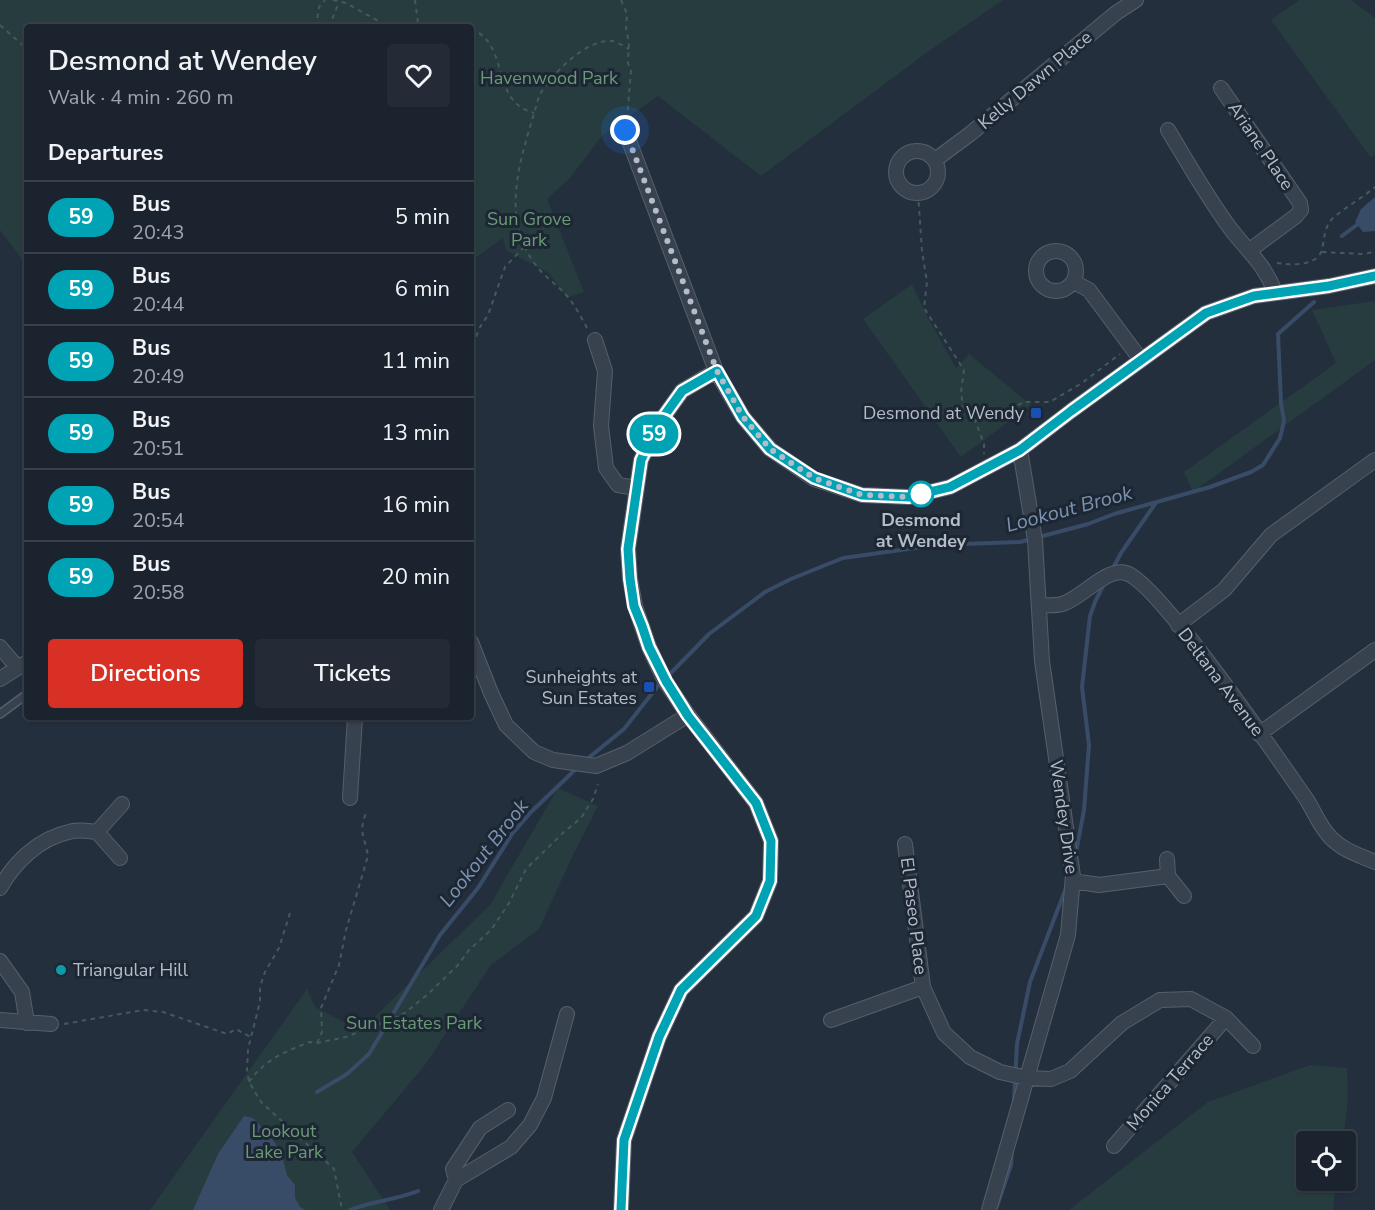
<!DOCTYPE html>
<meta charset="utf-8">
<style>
:root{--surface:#1b232e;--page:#242b36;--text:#f1f3f6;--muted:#a0a4aa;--line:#39404a;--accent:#d93025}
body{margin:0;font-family:"Nunito Sans",sans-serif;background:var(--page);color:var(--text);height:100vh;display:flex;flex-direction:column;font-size:22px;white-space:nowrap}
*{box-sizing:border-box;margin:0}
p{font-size:20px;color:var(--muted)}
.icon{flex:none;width:33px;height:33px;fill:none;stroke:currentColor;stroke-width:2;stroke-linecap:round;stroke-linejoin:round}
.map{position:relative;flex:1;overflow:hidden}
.details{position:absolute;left:24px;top:24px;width:450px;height:696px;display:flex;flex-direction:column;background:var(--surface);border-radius:6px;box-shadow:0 2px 4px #0004,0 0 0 2px var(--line)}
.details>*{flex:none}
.badge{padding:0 12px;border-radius:20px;font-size:21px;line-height:39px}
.fabs{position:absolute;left:1296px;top:1131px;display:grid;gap:12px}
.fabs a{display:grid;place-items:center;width:60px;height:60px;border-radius:6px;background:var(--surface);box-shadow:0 2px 4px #0004,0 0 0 2px var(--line);font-size:30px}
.you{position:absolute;width:30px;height:30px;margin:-15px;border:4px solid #fff;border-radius:50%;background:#1a73e8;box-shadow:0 0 0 9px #1a73e833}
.map>.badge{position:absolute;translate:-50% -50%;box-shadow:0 0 0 3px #fff}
h2{padding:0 24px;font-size:22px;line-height:54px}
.round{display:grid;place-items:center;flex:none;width:63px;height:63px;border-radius:6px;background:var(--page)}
.head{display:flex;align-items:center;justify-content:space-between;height:102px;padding:0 24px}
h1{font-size:28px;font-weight:600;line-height:45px}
.button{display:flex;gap:12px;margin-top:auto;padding:12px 24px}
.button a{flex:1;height:69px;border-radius:6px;background:var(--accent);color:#fff;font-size:24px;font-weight:600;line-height:69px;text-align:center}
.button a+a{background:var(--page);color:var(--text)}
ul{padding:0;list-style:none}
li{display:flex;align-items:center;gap:18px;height:72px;padding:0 24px;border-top:2px solid var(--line)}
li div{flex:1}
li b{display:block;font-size:22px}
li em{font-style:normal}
li .badge{min-width:66px;font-weight:700;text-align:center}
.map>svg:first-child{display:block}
</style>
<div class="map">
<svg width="1375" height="1210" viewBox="0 0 1375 1210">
<rect width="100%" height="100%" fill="#242f3e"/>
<path fill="#263c3f" d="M0,0H1003L929,51L761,176L658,96L602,136L570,178L547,199L584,292L567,298L549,273L506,250L503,238L471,261V27H27V266L0,230Z
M1299,0H1351L1375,18V155L1371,158L1271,20Z
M912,284L927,316L956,368L969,354L1031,405L961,457L863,319Z
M1375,301V360L1193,492L1184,472L1336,363L1312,310Z
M558,788L598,806L571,859L539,929L491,965L425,1065L352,1152L390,1210H150L307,989L315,1007L360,1031L490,905Z
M1310,1065L1347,1068L1348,1100L1343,1141L1306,1142V1180L1336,1181L1333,1210H1069L1208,1102Z"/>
<path fill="#394c67" d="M1375,197V231L1363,232L1355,222L1361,209Z
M244,1116L253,1118L266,1131L281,1151L287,1175L295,1185V1198L300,1207L305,1210H193L218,1154Z"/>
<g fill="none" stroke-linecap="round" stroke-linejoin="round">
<path stroke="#394c67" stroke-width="4" d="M1342,236L1358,224
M1112,570L1121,553L1155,504
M667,677L709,634L765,592L791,579L843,558L937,545L1020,542L1088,524L1114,514L1210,487L1251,472L1263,465L1280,438L1284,421L1281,403L1278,334L1314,302
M586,760L624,729L661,682
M1075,858L1084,810L1089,745L1082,687L1090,616L1095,602L1105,582
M317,1092L347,1074L369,1054L440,935L478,888L512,834L531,812L578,767
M1014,1100L1017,1044L1030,982L1066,888
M997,1206L1011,1165L1012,1150
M350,1210C372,1201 396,1200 418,1191"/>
<g stroke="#565f6c" stroke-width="10">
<path id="service" d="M0,714L27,694"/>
</g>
<g stroke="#565f6c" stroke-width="16">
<path id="minor" d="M1221,88L1300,203L1301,210L1296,216L1250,250
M625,130L716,371L743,417L770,449L814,479L862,495L909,497L950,487L1020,450L1071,411L1206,313L1254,296L1329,286L1375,276
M1168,130C1188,163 1207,197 1230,228C1248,252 1264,263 1275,292
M896 172a21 21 0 1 1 42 0a21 21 0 1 1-42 0Z
M935,160L970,134L1116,13L1136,0
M1036 271a20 20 0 1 1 40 0a20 20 0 1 1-40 0Z
M1074,282L1089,290L1141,360
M595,340L605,371L601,426L606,468L618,485L636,488
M1039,605C1046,605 1055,606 1062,604C1081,599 1106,567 1126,573C1158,582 1281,763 1307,800C1315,813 1320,827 1331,838C1344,851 1359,855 1375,862
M1178,625L1224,590L1271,535L1375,460
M471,642L491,693L506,725L534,752L553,760L596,766L627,753L688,715
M0,647L17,667
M0,679L27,662
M1259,734L1375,650
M350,798L355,717
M905,844L923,987L944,1033L970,1057L1000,1072L1027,1078L1051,1079L1070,1071L1122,1023L1160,1000L1191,999L1226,1018L1253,1046
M120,858L97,832L122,804
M1167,859L1168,876L1184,896
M1073,881L1099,885L1168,876
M0,888C14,863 39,838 69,832C78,829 88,831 97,832
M0,961L22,992L27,1023
M0,1020L51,1024
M831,1020L923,987
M1114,1146L1226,1018
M456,1180L453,1169L480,1128L508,1110
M441,1210L456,1180L511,1147L530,1125L544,1098L567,1014
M621,1210L624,1140L659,1037L681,990L756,916L770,881L771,841L756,803L688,715L665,681L649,647L635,606L630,579L628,549L641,460L659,423L682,391L716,371
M989,1210L1068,935L1073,876L1042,661L1035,540L1020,450"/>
</g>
<path stroke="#44595c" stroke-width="2" stroke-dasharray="4.5 4.5" stroke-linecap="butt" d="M333,0L346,3L389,27
M415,0L418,23L427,27
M621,0L627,14L626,28L629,43L628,63L631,71L627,118
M0,25L27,49
M316,27L319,7L325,0
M329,27L339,2
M441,27H462
M471,29C511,44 489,101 534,113
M918,193L922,251L927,282L924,308L964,370L961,392L963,408L975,420L984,444V454
M1322,252L1362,254L1375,252
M1277,263C1291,265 1318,267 1322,249C1325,237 1324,227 1333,218C1346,207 1362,198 1375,187
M587,328C582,319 577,309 571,301C561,287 545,278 535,264C497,213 524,151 539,96C551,75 585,39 612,41C617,42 624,46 629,49
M473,345L480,327L488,315L505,267L525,246
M976,420L993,418L1024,402H1050L1082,383L1120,354
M290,913L279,948L265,972L260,987V1002L248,1049L247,1069L249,1082L261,1102L334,1169L342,1210
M64,1024L143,1010L163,1012L227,1034L236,1029L252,1038
M317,1043L322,1032L321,1008L339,965L346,930L368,856C365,837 358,833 366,813
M249,1082C264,1060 286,1051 310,1042L317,1043L346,1037L392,1019L405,1013L428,994L458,965L469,950L491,930L509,903L526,869L564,832L581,818L593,799L598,784"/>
<use href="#service" stroke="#38414e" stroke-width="7"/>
<use href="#minor" stroke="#38414e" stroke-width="14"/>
</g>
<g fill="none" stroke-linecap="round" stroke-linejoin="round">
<g stroke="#fff" stroke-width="14">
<path id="line" d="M621,1210L624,1140L659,1037L681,990L756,916L770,881L771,841L756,803L688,716L666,681L649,647L642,626L634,606L630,579L628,549L641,460L659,423L682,391L717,371L743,417L770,449L814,478L862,495L909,497L950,487L1020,450L1071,411L1206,313L1254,296L1329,286L1375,276"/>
</g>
<use href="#line" stroke="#00a3b4" stroke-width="9"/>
<path stroke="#b4bcc9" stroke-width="6" stroke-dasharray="0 10.8" d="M625,130L717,371L743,417L770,449L814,478L862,495L909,497L930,492L921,494"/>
</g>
<g fill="#1a4fb4" stroke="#1d2633" stroke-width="2">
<rect x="1030" y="407" width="12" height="12" rx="3"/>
<rect x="643" y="681" width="12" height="12" rx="3"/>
</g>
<circle fill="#fff" stroke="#00a3b4" stroke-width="3" cx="921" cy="494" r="12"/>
<circle fill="#0f9aa8" stroke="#1d2633" stroke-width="2" cx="61" cy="970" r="6"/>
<g text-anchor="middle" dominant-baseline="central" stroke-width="6" stroke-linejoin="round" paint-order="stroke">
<g font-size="18" fill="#6b9a76" stroke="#1d2633">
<text x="549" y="78">Havenwood Park</text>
<text x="529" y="219">Sun Grove<tspan x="529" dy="21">Park</tspan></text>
<text x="414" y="1023">Sun Estates Park</text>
<text x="284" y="1131">Lookout<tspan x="284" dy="21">Lake Park</tspan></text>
</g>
<g font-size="18" fill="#b4bcc9" stroke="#1d2633">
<text transform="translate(1035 80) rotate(-40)">Kelly Dawn Place</text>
<text transform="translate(1261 146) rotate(56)">Ariane Place</text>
<text transform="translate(1221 682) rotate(53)">Deltana Avenue</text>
<text transform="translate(1064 817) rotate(82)">Wendey Drive</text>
<text transform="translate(914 916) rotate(83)">El Paseo Place</text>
<text transform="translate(1170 1082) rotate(-49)">Monica Terrace</text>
</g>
<g font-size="18" fill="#b4bcc9" stroke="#1d2633" text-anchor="end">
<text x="1024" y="413">Desmond at Wendy</text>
<text x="637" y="677">Sunheights at<tspan x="637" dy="21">Sun Estates</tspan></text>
<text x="73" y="970" text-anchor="start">Triangular Hill</text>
</g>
<g font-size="18" font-weight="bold" fill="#b4bcc9" stroke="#1d2633">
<text x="921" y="520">Desmond<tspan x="921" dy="21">at Wendey</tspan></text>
</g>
<g font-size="20" font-style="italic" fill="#7c92b1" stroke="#1d2633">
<text transform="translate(1069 509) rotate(-15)">Lookout Brook</text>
<text transform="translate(484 853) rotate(-52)">Lookout Brook</text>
</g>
</g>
</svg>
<div class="fabs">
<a><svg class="icon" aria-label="locate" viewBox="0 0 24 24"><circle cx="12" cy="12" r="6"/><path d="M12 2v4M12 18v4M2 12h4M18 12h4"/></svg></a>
</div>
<div class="you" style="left:625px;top:130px"></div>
<b class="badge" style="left:654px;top:434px;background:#00a3b4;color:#fff">59</b>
<section class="details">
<div class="head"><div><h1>Desmond at Wendey</h1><p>Walk · 4 min · 260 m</p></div><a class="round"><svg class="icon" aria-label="heart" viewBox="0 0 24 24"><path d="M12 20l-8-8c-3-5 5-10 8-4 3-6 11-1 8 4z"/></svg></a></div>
<h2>Departures</h2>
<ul>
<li><span class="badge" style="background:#00a3b4;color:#fff">59</span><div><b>Bus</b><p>20:43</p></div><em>5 min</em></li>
<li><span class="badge" style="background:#00a3b4;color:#fff">59</span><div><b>Bus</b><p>20:44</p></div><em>6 min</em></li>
<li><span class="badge" style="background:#00a3b4;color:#fff">59</span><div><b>Bus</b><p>20:49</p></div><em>11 min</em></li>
<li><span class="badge" style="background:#00a3b4;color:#fff">59</span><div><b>Bus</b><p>20:51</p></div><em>13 min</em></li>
<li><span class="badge" style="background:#00a3b4;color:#fff">59</span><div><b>Bus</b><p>20:54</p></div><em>16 min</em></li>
<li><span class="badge" style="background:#00a3b4;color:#fff">59</span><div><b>Bus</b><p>20:58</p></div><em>20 min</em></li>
</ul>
<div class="button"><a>Directions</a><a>Tickets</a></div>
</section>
</div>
